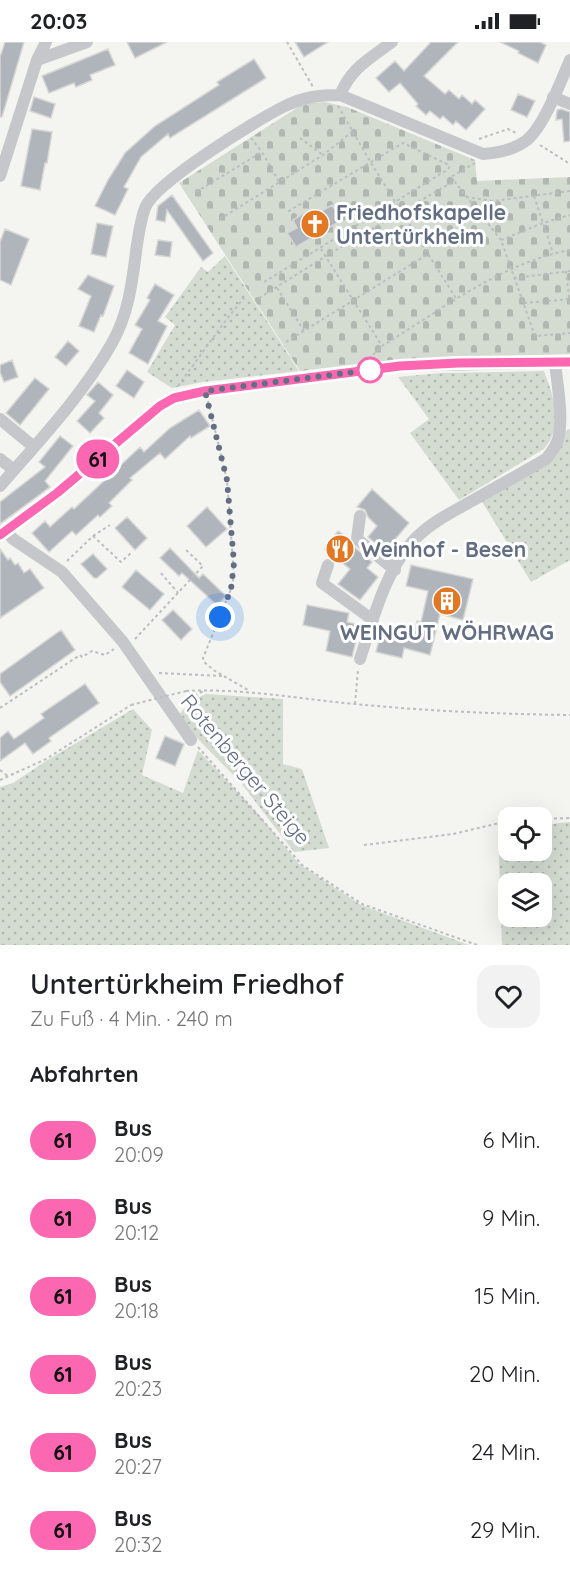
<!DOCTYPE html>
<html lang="de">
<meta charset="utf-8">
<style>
:root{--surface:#fff;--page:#f2f2f2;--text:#202124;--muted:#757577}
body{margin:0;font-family:Quicksand,sans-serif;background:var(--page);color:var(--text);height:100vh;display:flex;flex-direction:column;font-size:22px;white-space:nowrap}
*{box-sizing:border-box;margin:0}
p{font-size:20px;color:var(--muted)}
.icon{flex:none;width:33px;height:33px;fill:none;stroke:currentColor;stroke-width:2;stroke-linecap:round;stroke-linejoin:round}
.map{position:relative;height:903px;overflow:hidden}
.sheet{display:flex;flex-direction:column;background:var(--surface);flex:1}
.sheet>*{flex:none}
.badge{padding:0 12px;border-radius:20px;font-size:21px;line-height:39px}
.tools{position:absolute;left:498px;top:765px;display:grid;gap:12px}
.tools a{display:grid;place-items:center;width:54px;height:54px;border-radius:12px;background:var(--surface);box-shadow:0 6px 24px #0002;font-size:30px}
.you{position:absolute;width:30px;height:30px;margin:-15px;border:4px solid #fff;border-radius:50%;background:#1a73e8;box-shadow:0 0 0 9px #1a73e833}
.map>.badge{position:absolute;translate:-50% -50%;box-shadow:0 0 0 3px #fff}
h2{padding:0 30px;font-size:22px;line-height:54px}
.round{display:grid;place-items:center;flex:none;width:63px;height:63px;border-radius:18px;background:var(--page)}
.summary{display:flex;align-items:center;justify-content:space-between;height:102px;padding:0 30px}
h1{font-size:28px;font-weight:600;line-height:45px}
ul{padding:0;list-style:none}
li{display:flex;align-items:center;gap:18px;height:78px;padding:0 30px}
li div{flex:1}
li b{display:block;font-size:22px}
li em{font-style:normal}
li .badge{min-width:66px;font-weight:700;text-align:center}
.status{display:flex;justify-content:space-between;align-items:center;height:42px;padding:0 30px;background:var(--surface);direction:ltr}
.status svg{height:16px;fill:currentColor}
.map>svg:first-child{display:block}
</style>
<div class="status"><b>20:03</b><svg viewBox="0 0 49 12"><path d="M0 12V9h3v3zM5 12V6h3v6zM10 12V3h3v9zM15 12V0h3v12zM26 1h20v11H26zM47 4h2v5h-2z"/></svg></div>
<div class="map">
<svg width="570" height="903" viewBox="0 0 570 903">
<defs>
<pattern id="cemetery-stones" width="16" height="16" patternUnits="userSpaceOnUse" patternTransform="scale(1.5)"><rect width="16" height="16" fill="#d4dcd2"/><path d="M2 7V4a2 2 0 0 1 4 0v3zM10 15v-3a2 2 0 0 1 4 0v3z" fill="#b0b7b0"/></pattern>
<pattern id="park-dots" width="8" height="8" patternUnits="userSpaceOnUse" patternTransform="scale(1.5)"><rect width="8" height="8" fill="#d4dcd2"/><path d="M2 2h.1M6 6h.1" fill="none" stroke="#b0b7b0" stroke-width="1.8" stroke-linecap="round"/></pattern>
</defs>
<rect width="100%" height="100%" fill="#f4f5f1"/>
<path fill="url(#cemetery-stones)" d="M325,60L347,65L475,118L477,139L570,135V312L382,319L300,329L179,141L303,62Z"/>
<path fill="url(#park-dots)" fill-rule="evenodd" d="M225,214L299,329L203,340L172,346L147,330L175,283L165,275L201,225L208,230Z
M544,329C554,355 564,383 544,407L459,458L410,391L429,377L398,335L441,331Z
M570,387V518L531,540L481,458L553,412L565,389Z
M206,652L283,657V722L302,727L329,806L294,810L241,741L192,691L179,673L190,659Z
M133,667L152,688L142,733L183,751L198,708L258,772L299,822L361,863L469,903H0V745L13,741L46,719Z
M570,780V903H502L498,786L508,785V808H542V783ZM508,842H542V874H508Z"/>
<path fill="#b0b4bb" stroke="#d6d6d4" stroke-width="1.5" d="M5,0H24L2,75H0V15Z
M127,0H167L135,16Z
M295,0H328L304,15Z
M431,0H458L424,34L445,52L449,48L459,57L462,53L472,62L475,58L485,67L466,88L456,79L453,83L443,74L440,77L430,69L426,73L416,64L418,62L400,41L389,50L376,36L395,19L404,29Z
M500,0H540L546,3L538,21L518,11L519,9Z
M108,7L115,23L90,33L92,38L76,45L74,41L49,51L42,34Z
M254,17L266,36L170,96L168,92L141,115L124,145L128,147L115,173L95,164L108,138L125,111L155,84L219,43L217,40Z
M518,52L535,59L527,75L511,68Z
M34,55L55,62L51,76L30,69Z
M561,67L570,70V99L564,100L562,77L556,78L557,68Z
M32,87L52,90L47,121H45L40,148L21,144Z
M172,153L213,211L203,219L167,168L165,180L156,178L158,164Z
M332,163L342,178L296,205L287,191L297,186L293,178L309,168L312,175Z
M97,181L113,184L106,215L91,212Z
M5,187L29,197L11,243L0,238V200Z
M158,198L172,200L170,215L155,213Z
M88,233L114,244L103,274L101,273L94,290L79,284L91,254L78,247Z
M155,242L174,253L158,279L167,284L148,322L129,311L142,287L135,283L150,258L147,256Z
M68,299L79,309L66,324L55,315Z
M12,318L18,335L4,340L0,330V323Z
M127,328L144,340L134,356L116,344Z
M35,336L49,347L20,383L6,371Z
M98,340L113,353L99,371L104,376L90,391L77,379L95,359L87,353Z
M199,368L210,384L191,396L190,394L165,417L160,411L130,436L132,438L109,461L112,464L100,475L98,473L76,493L72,489L49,510L32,491L45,479L50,485L72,465L74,467L140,405L144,410L170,386Z
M60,394L73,404L45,439L50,445L0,482V460L45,425L39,420Z
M372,447L409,481L385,509L368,495L377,484L368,475L365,468L357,465Z
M207,465L227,487L206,505L187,484Z
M127,475L147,496L135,508L115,486Z
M338,489L349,497L352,503L372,520L367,526L378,535L360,558L338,542L350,527L325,507Z
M170,506L199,536L203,532L226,554L217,563L182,531L179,534L160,516Z
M0,507L8,518L10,516L15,523L18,521L24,531L30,527L44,546L0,576Z
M93,512L107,527L97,536H94L81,522Z
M411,523L473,537L463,578L440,572L430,613L404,606L402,616L376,610L381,590L413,597L417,579L421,580L428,549L406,544Z
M136,528L164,552L150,568L122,545Z
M307,563L349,571L347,580L360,583L352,615L326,609L330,589L303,583Z
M173,568L192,587L181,598L162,578Z
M61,588L75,608L10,654L0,640V632Z
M85,642L99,661L49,696L51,699L33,712L25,701L0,719V696L8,689L14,697L44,676L41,672Z
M165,694L184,702L175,724L156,716Z"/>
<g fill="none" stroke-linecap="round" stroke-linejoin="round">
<path stroke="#bcbdc0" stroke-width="2" stroke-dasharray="3 3" stroke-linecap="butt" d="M287,0L313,45
M338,64L371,121L457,258
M251,96L262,110
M300,96L323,113
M479,97L508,87L516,91
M540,103L570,122
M454,139L451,135L475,121
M196,150L262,110L279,140
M534,154L553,211
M466,155L493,159L570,149
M220,177L323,113L352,90
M501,198L543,181L570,173
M321,207L382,304
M566,229L570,264
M514,236L570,229
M264,240L447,128L449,126V123L403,101L287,170
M277,246L304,289
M259,256L326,214L454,139L501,198L535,294L570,291
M524,261L570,257
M286,300L428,212
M369,317L382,304C441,268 501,221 570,208
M178,344L226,278L244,256
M208,359L227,438L234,534L231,547L203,616L204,620L215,629L250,649
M93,494L110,483
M67,519L93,494L121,520L132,510
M161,531L178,551
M135,597L203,524L185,507
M159,631L222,634
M186,649C243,646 299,657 355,662C426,669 498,672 570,673
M355,662L358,628
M180,664L187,658L205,648
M0,666L80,613L82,615L92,609L105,613L114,607
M198,705L302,823L362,862L477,903
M0,728L9,735
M0,738L46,717L131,663
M542,777L570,776
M364,803L453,792L508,779"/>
<path stroke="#c5c7cb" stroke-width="12" d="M37,18L87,0
M340,53C351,26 369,17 392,0
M553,55L570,62
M0,134L37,18L46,0
M0,377L34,405
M0,417L14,428
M0,444C39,399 82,354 112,301C128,273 132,242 136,210C138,195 140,180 145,166C154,141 257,78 283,65C303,55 319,53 340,53L483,112C499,111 514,108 527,98C544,84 561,39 570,18
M360,474L357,497L395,528
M6,489L13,497L62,530L123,600L191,698
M0,493L41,464L160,364L175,356L205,349L400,324L570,320
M328,523L322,541L373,578
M360,617C373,577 387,522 419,493C434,479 452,470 470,460C495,446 520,432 546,417C551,411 556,405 558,397C564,376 557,342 555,320"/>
<path stroke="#bcbdc0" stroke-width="2" stroke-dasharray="3 3" stroke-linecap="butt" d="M131,663L186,649"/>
</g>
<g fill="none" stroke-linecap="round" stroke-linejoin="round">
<g stroke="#fff" stroke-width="14">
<path id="line" d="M0,493L57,451L160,364L174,356L205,349L400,324L458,321L570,320"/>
</g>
<use href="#line" stroke="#fc67b1" stroke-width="9"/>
<path stroke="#646e82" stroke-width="6" stroke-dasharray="0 10.8" d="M220,575L231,547L234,521L227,438L205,349L370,328"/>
</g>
<defs>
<g id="church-disc" transform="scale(1.5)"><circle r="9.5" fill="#e27724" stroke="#fff"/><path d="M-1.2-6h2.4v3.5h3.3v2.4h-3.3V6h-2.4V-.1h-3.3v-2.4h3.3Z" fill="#fff"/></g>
<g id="restaurant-disc" transform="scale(1.5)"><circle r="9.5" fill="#e27724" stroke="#fff"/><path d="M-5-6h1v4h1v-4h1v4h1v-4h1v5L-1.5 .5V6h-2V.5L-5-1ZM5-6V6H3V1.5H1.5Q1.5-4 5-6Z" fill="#fff"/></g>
<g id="building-disc" transform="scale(1.5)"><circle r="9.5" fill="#e27724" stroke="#fff"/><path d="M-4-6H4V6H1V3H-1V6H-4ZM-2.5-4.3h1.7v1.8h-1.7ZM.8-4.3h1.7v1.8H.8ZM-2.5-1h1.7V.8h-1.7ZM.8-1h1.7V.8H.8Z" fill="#fff"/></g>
</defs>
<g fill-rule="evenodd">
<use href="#church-disc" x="315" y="182"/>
<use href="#restaurant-disc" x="340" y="507"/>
<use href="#building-disc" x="447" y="559"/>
</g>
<circle fill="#fff" stroke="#fc67b1" stroke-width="3" cx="370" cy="328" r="12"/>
<g text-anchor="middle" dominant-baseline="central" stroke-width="6" stroke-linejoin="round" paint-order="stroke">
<g font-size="21" font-weight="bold" fill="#646e82" stroke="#fff" text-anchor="start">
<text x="336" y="170">Friedhofskapelle<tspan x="336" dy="24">Untertürkheim</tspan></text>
<text x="361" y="507">Weinhof - Besen</text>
<text x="447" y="590" text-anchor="middle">WEINGUT WÖHRWAG</text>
</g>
<g font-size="21" fill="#646e82" stroke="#fff">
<text transform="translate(246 727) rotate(50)">Rotenberger Steige</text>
</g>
</g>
</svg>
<div class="tools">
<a><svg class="icon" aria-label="locate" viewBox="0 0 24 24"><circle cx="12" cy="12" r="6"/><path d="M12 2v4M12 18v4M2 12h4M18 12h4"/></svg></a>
<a><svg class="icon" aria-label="layers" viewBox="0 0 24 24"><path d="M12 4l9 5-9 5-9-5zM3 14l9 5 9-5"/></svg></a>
</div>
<div class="you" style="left:220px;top:575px"></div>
<b class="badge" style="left:98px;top:417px;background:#fc67b1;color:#111">61</b>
</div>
<section class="sheet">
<div class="summary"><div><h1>Untertürkheim Friedhof</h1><p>Zu Fuß · 4 Min. · 240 m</p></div><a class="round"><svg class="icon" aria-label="heart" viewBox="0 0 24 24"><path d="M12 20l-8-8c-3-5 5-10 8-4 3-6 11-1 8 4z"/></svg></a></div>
<h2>Abfahrten</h2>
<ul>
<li><span class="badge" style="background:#fc67b1;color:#111">61</span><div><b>Bus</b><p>20:09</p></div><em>6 Min.</em></li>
<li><span class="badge" style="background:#fc67b1;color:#111">61</span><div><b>Bus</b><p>20:12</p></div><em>9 Min.</em></li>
<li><span class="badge" style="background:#fc67b1;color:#111">61</span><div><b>Bus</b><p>20:18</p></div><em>15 Min.</em></li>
<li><span class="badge" style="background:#fc67b1;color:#111">61</span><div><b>Bus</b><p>20:23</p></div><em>20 Min.</em></li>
<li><span class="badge" style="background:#fc67b1;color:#111">61</span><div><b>Bus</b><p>20:27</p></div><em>24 Min.</em></li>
<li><span class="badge" style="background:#fc67b1;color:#111">61</span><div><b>Bus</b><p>20:32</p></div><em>29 Min.</em></li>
</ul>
</section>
